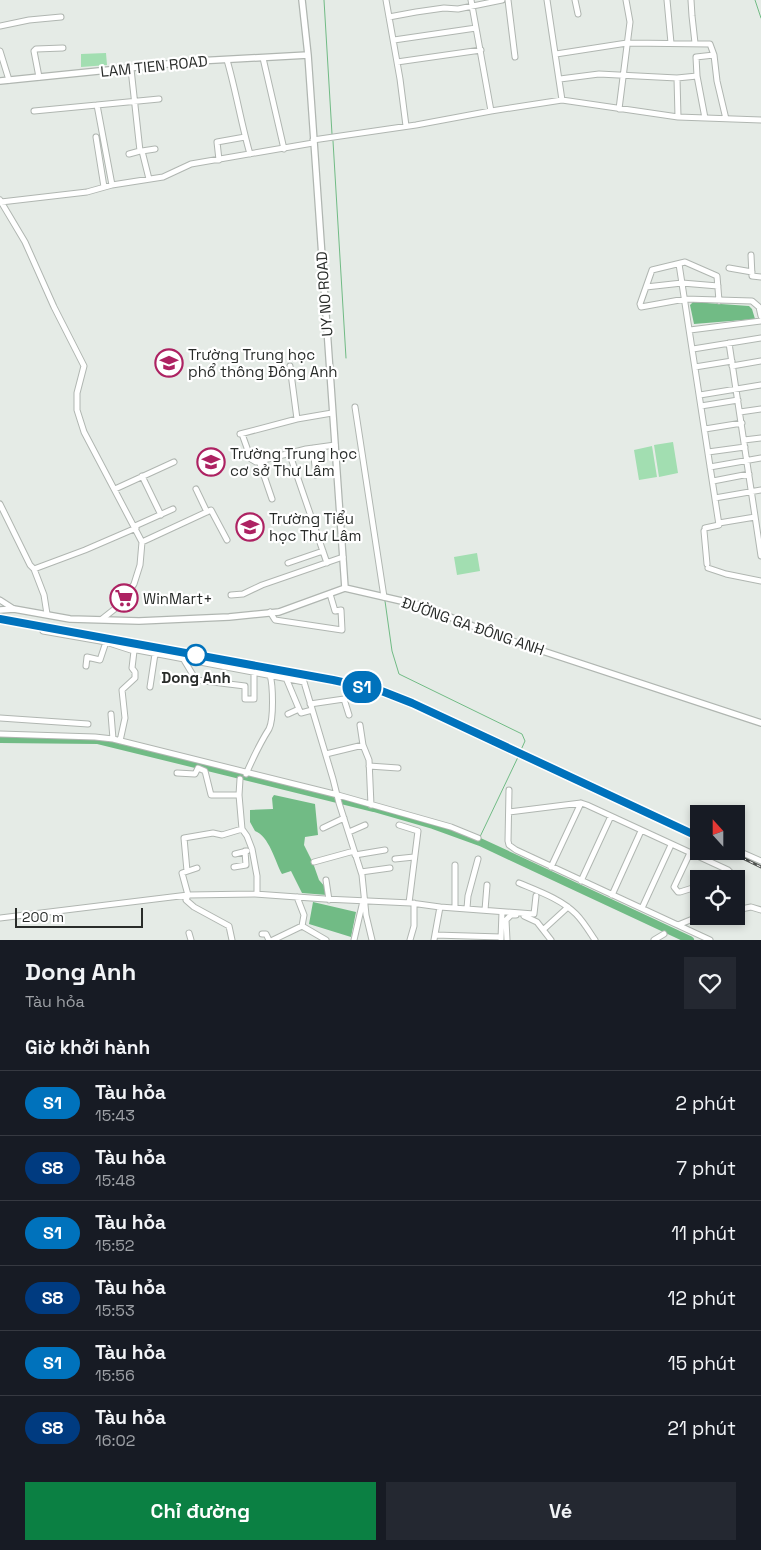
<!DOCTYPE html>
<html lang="vi">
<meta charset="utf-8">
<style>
:root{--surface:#171b24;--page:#242831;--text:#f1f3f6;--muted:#9ea1a6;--line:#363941;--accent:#0b8043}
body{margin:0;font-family:"Space Grotesk",sans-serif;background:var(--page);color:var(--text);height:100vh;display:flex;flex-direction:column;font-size:19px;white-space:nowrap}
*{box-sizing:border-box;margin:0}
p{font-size:16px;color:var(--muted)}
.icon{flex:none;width:28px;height:28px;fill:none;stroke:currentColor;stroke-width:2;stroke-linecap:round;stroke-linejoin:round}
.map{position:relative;height:940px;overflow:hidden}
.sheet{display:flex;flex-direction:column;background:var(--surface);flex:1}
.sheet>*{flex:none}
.badge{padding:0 10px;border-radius:16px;font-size:18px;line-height:32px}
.needle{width:32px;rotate:339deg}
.controls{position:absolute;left:690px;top:805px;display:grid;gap:10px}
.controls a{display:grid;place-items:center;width:55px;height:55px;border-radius:0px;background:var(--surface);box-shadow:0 2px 8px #0003;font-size:25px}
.scale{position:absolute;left:15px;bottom:12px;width:128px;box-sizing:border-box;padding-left:5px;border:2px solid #292c2a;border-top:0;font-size:14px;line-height:18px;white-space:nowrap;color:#292c2a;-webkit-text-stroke:4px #fff;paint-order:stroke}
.map>.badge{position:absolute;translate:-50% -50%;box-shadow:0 0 0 2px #fff}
h2{padding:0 25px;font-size:19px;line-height:45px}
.round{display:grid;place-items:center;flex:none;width:52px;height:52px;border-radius:0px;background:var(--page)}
.head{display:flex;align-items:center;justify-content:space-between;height:85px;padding:0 25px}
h1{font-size:24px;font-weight:700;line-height:38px}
.button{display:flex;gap:10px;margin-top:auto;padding:10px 25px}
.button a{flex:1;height:58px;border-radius:0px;background:var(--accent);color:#fff;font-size:20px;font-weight:700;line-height:58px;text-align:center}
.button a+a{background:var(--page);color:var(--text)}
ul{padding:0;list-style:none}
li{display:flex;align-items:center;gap:15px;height:65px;padding:0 25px;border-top:1px solid var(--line)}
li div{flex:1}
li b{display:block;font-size:19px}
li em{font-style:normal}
li .badge{min-width:55px;font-weight:700;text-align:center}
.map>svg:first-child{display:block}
</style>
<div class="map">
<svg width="761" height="940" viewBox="0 0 761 940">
<rect width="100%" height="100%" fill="#e5ebe6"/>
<path fill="#a2deb1" d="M106,53L107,65L81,67V54Z
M673,442L678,473L659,477L654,445Z
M652,446L657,477L639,480L634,450Z
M477,553L480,571L457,575L454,557Z"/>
<path fill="#71bb85" d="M693,302L749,306L752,309L755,319L694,324L690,305Z
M274,795L315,804L318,835L305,837L304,845L313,863L319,880L326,888L327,895L302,893L291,871L282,874C275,861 269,836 255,831L250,822V810L273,809L272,798Z
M313,902L356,912L351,937L309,924Z"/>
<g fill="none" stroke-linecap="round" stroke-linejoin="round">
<path stroke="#71bb85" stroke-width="1" d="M324,0L332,134
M755,0L761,18
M333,141L346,358
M385,601L392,651L399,674L522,734L525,741L521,750
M478,841L519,755"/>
<path stroke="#71bb85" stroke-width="8" d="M0,739L98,740L374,808L433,825L480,842L690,940"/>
<g stroke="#b0b6b1" stroke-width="7">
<path id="minor" d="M386,0L400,79L406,126
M471,0L491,111
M508,0L515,57
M547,0L562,100
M575,0L578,14
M667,0L671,43
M691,0L692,16L695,43
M389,17L416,12L444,8L458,9L502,0
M0,26L29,20L61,17
M394,40L476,28
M0,51L9,80
M556,54L627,43L710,44L714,55L717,81L726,119
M263,58L284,149
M227,60C236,91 241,123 250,154
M397,62L481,50
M131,69L140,151H142L149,179
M39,77L34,51L36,49L63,48
M677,78L678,117
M560,79L599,74L677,78L697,76
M619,109L630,22L626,0
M34,111L97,105
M705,118L697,76L696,57L714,55
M96,137L104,187
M313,140L416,125L491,111L562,100L678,117L761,120
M142,151L155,149
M129,154L140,151
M219,160L217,142L245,137
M112,185L97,105L159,99
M0,200L25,242L54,307L84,366L77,393V410L84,432L142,542L140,565L134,584L121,604L102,619
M1,202L87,192L112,185L163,177L191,164L313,143
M751,255L752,276L761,277
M679,264L719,525L705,528
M729,268L752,272
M646,287L682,283L718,286
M719,301L717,276L685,262L652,270L640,304L641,307L685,299L752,301L759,307L761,316
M690,330L761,321
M729,343L761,556
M693,349L761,338
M290,366L297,419
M732,366L761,361
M695,367L732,361
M700,395L761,385
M701,406L738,400
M355,407L384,597
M740,412L761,409
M705,429L742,423
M240,434L297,419L332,413
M242,434L251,459L256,462L306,449L335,445
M744,440L761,438
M313,448L316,475
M708,452L745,447
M259,461L272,499
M292,461L327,563
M710,467L761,458
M142,476L161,515
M713,481L749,474
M115,489L174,462
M196,489L207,512
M715,498L761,490
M0,504L30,565L34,569L85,550L136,528
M719,523L755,517
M135,526L173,509
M704,531L707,564
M142,542L211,510L227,540
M288,563L323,551
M708,568L726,574L761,581
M34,569L44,595L47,614
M231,595L243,594L262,585L343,557
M0,600L14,609
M270,612L275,620L342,630L341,610L335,611L330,594
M43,631L106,642L134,651L137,650L304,682L333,779L339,803L362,875L366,915L372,940
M184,660L196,680L245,686V699H254V672
M86,666L87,657L100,660L106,642
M286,678L299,709L288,714
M150,687L155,654
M310,704L344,699L349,715
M299,709L301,713L312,710
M0,718L88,724
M360,725L363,745L369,760L371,805
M0,734L95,737L113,739L111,714
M113,739L338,795L451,827L478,838
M120,741L125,718L122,690L135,678V672L132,668L134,651
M326,754L363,745
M369,766L398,768
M177,773L195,774L198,768L205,771L211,795H239L240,779
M246,774C253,758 260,743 269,729C274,719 273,685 270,675
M509,790L508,841L509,845L516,850L710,940
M239,795L242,829L247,836L252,849L257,876V894
M509,812L581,803L587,805L728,870L733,875L732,879
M399,825L418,831L409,903
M323,828L344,818
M349,832L365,825
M736,850L761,861
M690,853L674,887L678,892H680L699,886
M235,854L247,851
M355,855L385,850
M395,859L414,857
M314,862L354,851
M234,867L246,865L245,851
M551,867L581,803
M197,868L182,873L188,895L186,900L194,907L229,926L232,940
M187,871L184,838L213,833L222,835L242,829
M361,872L390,868
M326,880L329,900
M581,881L611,816
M519,883C538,891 561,899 576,914C583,921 589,931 595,940
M612,895L641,831
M455,908V865
M467,908L468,896L478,859
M642,908L671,845
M485,910L487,885
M736,910L751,907L761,910
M524,916L537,922L551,940
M0,918L188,895L255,894L325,899L411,903L440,907L534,914L536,896
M678,925L700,916
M302,926L326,940
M544,929L568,907
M189,933L191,940
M262,934H266L269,940
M435,935L501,937
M501,939L502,912
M273,940L302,926L304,915L297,897
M354,940L363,901
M410,940L414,926V903
M434,940L440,907
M507,940L506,920L511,915H516
M654,940L664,934"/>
</g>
<g stroke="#b0b6b1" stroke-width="8">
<path id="tertiary" d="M302,0L308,55L345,588
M0,81L197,61L308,55
M0,610L14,609L70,619L139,621L229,617L279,612L345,588L419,605L506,639L761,723"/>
</g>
<use href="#minor" stroke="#fff" stroke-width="5"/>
<use href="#tertiary" stroke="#fff" stroke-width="5.5"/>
<g stroke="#4f5350" stroke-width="3">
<path id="rail" d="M0,619L333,680L379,691L412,703L699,837
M728,851L761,867"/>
</g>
<use href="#rail" stroke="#fff" stroke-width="1" stroke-dasharray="4" stroke-linecap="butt"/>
</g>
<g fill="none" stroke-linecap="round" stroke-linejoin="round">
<g stroke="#fff" stroke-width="11">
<path id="line" d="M0,619L333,680L379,690L412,703L699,837"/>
</g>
<use href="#line" stroke="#0072bc" stroke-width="8"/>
</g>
<defs>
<g id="school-ring" transform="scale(1.4375)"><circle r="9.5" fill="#fff" stroke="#ad2262" stroke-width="1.5"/><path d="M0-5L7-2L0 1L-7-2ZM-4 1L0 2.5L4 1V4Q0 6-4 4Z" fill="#ad2262"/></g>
<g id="supermarket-ring" transform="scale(1.4375)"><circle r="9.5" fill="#fff" stroke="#ad2262" stroke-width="1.5"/><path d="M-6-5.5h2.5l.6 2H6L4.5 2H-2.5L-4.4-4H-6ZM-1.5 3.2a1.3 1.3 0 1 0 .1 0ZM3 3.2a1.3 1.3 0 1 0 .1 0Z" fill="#ad2262"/></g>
</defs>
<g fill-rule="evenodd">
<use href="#school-ring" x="169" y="363"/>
<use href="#school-ring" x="211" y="462"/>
<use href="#school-ring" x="250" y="527"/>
<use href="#supermarket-ring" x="124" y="598"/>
</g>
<circle fill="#fff" stroke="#0072bc" stroke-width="2.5" cx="196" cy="655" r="10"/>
<g text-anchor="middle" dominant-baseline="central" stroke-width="4.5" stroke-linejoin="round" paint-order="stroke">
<g font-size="15" fill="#292c2a" stroke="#fff">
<text transform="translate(154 66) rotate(-6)">LAM TIEN ROAD</text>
<text transform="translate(324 294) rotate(-94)">UY NO ROAD</text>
<text transform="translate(473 626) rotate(19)">ĐƯỜNG GA ĐÔNG ANH</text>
</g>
<g font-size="15" fill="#292c2a" stroke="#fff" text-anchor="start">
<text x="188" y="354">Trường Trung học<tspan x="188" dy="17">phổ thông Đông Anh</tspan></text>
<text x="230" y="453">Trường Trung học<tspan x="230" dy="17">cơ sở Thư Lâm</tspan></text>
<text x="269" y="518">Trường Tiểu<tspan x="269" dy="17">học Thư Lâm</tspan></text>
<text x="143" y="598">WinMart+</text>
</g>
<g font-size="15" font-weight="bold" fill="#292c2a" stroke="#fff">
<text x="196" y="677">Dong Anh</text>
</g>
</g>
</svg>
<div class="controls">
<a><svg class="needle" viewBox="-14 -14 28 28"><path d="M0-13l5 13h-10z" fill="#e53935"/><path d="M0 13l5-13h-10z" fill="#9ea1a6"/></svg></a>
<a><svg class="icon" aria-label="locate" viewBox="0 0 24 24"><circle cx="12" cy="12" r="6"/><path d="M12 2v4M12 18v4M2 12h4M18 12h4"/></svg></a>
</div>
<div class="scale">200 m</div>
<b class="badge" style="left:362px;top:687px;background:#0072bc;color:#fff">S1</b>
</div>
<section class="sheet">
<div class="head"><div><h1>Dong Anh</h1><p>Tàu hỏa</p></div><a class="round"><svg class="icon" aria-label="heart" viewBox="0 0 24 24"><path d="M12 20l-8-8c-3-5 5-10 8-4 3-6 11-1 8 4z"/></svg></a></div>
<h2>Giờ khởi hành</h2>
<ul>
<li><span class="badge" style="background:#0072bc;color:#fff">S1</span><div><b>Tàu hỏa</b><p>15:43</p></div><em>2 phút</em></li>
<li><span class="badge" style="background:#003b80;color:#fff">S8</span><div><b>Tàu hỏa</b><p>15:48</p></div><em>7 phút</em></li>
<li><span class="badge" style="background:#0072bc;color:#fff">S1</span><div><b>Tàu hỏa</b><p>15:52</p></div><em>11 phút</em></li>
<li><span class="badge" style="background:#003b80;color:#fff">S8</span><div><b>Tàu hỏa</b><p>15:53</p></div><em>12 phút</em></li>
<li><span class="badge" style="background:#0072bc;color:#fff">S1</span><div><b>Tàu hỏa</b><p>15:56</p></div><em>15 phút</em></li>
<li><span class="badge" style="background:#003b80;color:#fff">S8</span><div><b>Tàu hỏa</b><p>16:02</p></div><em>21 phút</em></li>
</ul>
<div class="button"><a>Chỉ đường</a><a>Vé</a></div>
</section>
